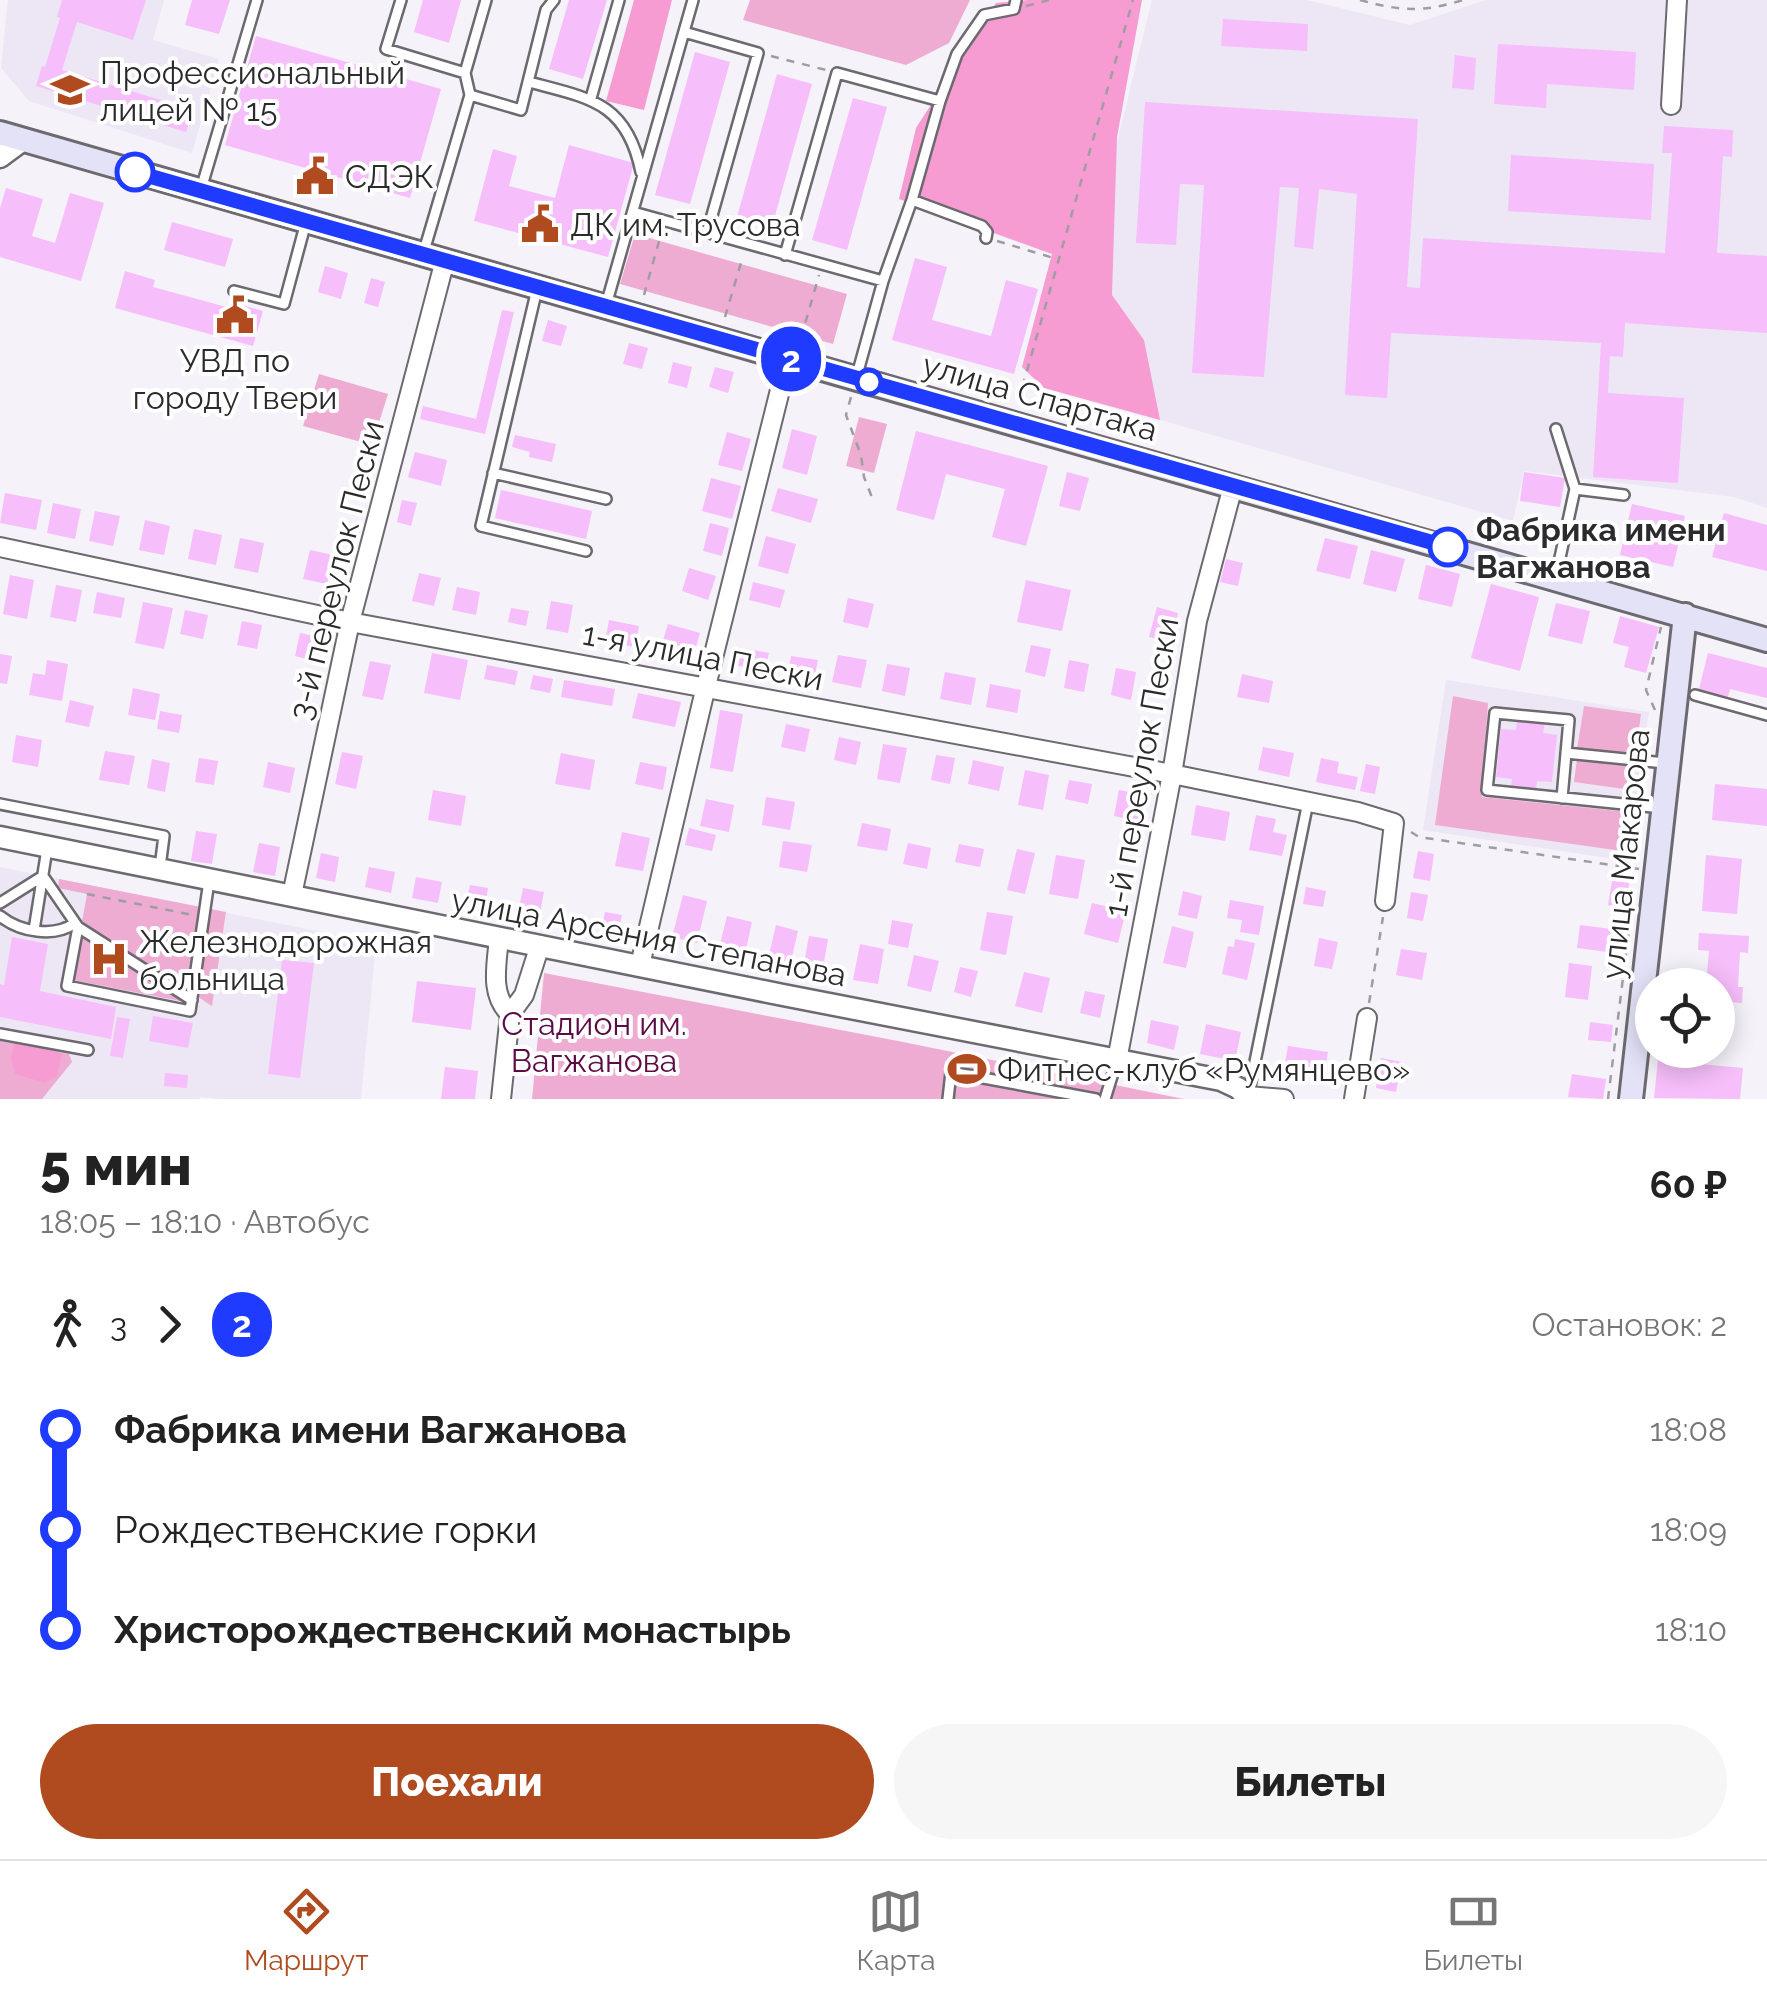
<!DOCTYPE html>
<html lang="ru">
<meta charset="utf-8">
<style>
:root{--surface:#fff;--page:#f6f6f6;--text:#222;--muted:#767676;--line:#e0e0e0;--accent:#b04a1f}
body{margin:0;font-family:Raleway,sans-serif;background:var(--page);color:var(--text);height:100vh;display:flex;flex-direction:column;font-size:38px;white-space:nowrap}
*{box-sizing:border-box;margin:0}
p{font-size:32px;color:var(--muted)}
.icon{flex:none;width:55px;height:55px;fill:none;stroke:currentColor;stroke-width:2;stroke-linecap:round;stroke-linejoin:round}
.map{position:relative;height:1099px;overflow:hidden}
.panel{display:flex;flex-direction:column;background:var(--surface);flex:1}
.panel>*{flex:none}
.badge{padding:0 20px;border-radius:32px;font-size:35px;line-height:65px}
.tools{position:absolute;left:1635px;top:968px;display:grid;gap:20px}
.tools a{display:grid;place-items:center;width:100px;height:100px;border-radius:50%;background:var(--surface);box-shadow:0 5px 25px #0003;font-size:50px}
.map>.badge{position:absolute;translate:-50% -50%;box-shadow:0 0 0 5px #fff}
.legs{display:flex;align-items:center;gap:15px;height:110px;padding:0 40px;font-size:32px}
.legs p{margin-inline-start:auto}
.head{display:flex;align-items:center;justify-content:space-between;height:170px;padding:0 40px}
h1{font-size:55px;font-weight:800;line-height:75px}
.button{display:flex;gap:20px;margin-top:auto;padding:20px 40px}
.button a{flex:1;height:115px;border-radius:60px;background:var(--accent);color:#fff;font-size:40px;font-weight:800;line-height:115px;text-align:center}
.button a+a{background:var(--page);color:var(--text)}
ul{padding:0 40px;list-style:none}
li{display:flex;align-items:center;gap:35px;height:100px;font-size:38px}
li i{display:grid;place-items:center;width:15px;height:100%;margin:0 12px;background:currentColor}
li i::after{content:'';width:25px;height:25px;margin:-12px;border:8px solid;border-radius:50%;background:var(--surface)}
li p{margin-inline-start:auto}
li:first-child i{background:linear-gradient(#0000 50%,currentColor 0)}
li:last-child i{background:linear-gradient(currentColor 50%,#0000 0)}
.tab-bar{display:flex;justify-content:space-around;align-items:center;height:140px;border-top:2px solid var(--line);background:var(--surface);font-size:28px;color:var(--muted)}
.tab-bar a{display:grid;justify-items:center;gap:5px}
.tab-bar .active{color:var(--accent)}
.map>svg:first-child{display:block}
</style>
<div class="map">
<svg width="1767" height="1099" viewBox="0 0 1767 1099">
<rect width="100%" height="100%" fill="#f5f2f9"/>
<path fill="#ede7f5" d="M8,0H164L153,40L219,59L192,153L29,101L1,68Z
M1152,0H1307L1410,25L1486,0H1767V508L1734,497L1524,471L1513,521L1056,390Z
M1446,680L1649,712L1627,861L1423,830Z
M0,867L376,943L361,1099H219L200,1097L199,1099H0Z"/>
<path fill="#efacd3" d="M750,0H970L949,43L906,65L743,20Z
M635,234L847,294L833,344L620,284Z
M319,374L388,394L372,445L303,426Z
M859,417L887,424L874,473L846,466Z
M1453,696L1488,703L1482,797L1628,812L1622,851L1435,825Z
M1584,706L1641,714L1635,758L1577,749Z
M1577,759L1634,766L1631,790L1574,782Z
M59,879L226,912L212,1006L82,922L87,894L58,888Z
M82,938L185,1002L73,980Z
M544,973L898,1041L1184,1099H532Z
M0,1041L69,1054L72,1062L42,1099H0Z"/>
<path fill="#f69cd2" d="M634,0H672L644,110L606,101Z
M1028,0H1142L1117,137L1112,295L1144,340L1160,420L1044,388L1022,367L1052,254L899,199L916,128L996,3Z
M23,1042L52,1049L62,1054L57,1076L45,1083L15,1074L11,1059L14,1043Z"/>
<path fill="#f6befa" d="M62,0H146L133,40L77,22L62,70L193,110L186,132L36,86L42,66L45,67L60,18L57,17Z
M192,0H230L219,34L185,25Z
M423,0H461L449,43L414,32Z
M569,0H607L583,79L549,69Z
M1223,19L1308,24L1307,51L1221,46Z
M256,36L441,89L410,198L225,145Z
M1498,44L1636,52L1634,90L1547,84L1546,108L1494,104Z
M695,52L730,62L690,204L655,195Z
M1455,55L1476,58L1474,90L1452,88Z
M777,74L812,84L772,226L737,217Z
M853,98L887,107L847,250L812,240Z
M1145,102L1418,119L1407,287L1420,288L1423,238L1665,253L1672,153H1662L1664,126L1733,130L1732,157L1723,156L1717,253L1767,256V333L1625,323L1623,357L1610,356L1608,393L1684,398L1678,483L1593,477L1601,343L1391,333L1387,398L1345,395L1357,194L1319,189L1313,249L1294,247L1299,188L1280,187L1264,377L1192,373L1204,185L1180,184L1176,245L1136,243Z
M569,145L634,163L608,257L474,221L493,149L517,156L509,186L555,198Z
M1511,155L1654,164L1651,220L1508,211Z
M6,188L43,199L32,236L55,243L70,193L104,203L81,281L0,257V208Z
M172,222L233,239L225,267L164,250Z
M915,258L947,267L932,320L991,336L1006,280L1038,289L1014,374L892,340Z
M325,266L348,273L341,299L318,292Z
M125,271L155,280L153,287L230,308L231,302L263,311L253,346L115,308Z
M371,278L385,282L378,307L364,303Z
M502,310L514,312L485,434L420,419L423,406L476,419Z
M548,320L567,326L561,346L542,341Z
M629,343L648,348L642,369L623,364Z
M673,362L692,367L687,388L668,383Z
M715,367L734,372L728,393L709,387Z
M792,429L817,436L807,475L782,468Z
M916,431L1048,466L1026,546L992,537L1005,489L946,474L934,520L896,510Z
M727,432L751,439L742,471L718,465Z
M515,435L556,444L552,462L529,457L530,452L512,447Z
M415,452L447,460L441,486L408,477Z
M1067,472L1089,478L1080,511L1059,506Z
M1524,472L1565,478L1560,507L1520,501Z
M711,478L741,486L732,519L702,511Z
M778,488L818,499L811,523L771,511Z
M501,490L592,511L586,539L495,518Z
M5,493L42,500L36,530L0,523Z
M402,500L417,503L411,526L397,522Z
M53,503L81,509L75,539L47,533Z
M1632,504L1685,516L1673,567L1620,555Z
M95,511L120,516L113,546L89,541Z
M1724,513L1767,525V571L1712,557Z
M145,520L170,526L164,555L139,550Z
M710,523L729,528L722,556L703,551Z
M194,529L222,535L216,565L188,559Z
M766,536L796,544L788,574L758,566Z
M240,538L264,543L258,573L234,568Z
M1325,538L1358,546L1350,579L1316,571Z
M310,550L333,555L327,584L303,579Z
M1371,550L1405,559L1396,592L1363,584Z
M1226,559L1243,563L1238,586L1220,582Z
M1426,565L1460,574L1452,607L1418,599Z
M689,568L716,576L708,600L682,591Z
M419,573L441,578L434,606L412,601Z
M10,575L34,580L27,619L3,614Z
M1026,580L1071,590L1062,631L1017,622Z
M753,582L785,590L780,608L749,600Z
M1491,584L1539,597L1520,671L1471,658Z
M56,585L82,590L76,622L50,617Z
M457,587L480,592L476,615L452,610Z
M97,592L125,598L121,618L93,613Z
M848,598L874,604L868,628L843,622Z
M551,601L573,605L568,633L546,629Z
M143,602L173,608L164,649L135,643Z
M1556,603L1590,611L1582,644L1548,636Z
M1157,607L1178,613L1171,642L1149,637Z
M511,608L529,611L526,626L508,622Z
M185,610L208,615L203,639L180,634Z
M1620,616L1659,627L1646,673L1624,667L1629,647L1613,643Z
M609,620L639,626L635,647L605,642Z
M242,621L262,625L257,649L237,645Z
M668,624L700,633L692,660L660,650Z
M300,633L320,637L315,661L295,656Z
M1031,645L1051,649L1045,677L1025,672Z
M736,647L769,653L765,671L733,665Z
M432,653L468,660L460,700L424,693Z
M1708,653L1767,668V698L1730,689L1728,697L1699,689Z
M0,654L12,656L7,684L0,683Z
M838,655L867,660L861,688L832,682Z
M791,656L818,660L814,679L788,674Z
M47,660L68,664L62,701L29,695L33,673L45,675Z
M1069,660L1089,664L1084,692L1064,688Z
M370,661L391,665L383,700L362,696Z
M887,664L910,668L905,696L882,691Z
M487,665L518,671L515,685L484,679Z
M1116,668L1136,672L1131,700L1111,695Z
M945,672L976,678L971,705L940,699Z
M1242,674L1273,681L1269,703L1237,697Z
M533,675L553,679L550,693L530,689Z
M564,680L615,689L612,706L561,697Z
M990,684L1021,690L1017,713L986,707Z
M133,688L160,694L155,720L128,715Z
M638,693L681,702L675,727L632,718Z
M70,700L94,706L89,727L65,722Z
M720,710L743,714L733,772L710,768Z
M160,711L182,715L179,733L157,729Z
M1517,719L1545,722L1543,733L1557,735L1552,782L1537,781L1536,790L1511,788L1512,779L1496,777L1501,729L1516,730Z
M786,724L810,729L805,752L781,747Z
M16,735L42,740L38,767L12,762Z
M839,737L861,742L856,765L834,760Z
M883,744L907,748L900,783L877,779Z
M1263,747L1294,753L1289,777L1258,770Z
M105,751L135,756L129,785L99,780Z
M342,752L363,756L356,789L335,784Z
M561,753L595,760L590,790L555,784Z
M936,755L955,758L950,784L931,780Z
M199,758L218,761L214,785L195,782Z
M1321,758L1339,762L1337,773L1358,777L1355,790L1316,782Z
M152,759L170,763L165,792L147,788Z
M973,760L1004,767L999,791L968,784Z
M268,762L295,768L290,793L263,787Z
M640,762L667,767L663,790L635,784Z
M1366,764L1380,767L1375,794L1360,791Z
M1025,770L1049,775L1043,810L1018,805Z
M1069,780L1092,784L1088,804L1065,799Z
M1715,784L1767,789V826L1712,820Z
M433,790L466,796L461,826L428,820Z
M1119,790L1148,796L1143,822L1114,816Z
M766,797L795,802L790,830L762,825Z
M706,799L734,805L729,832L700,826Z
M1196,805L1230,812L1225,841L1191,835Z
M1256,815L1276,819L1273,832L1287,835L1282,856L1249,850Z
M862,823L891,829L887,851L857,846Z
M689,828L716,835L712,851L685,845Z
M196,831L217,834L212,864L191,861Z
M622,832L650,838L643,871L615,866Z
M783,841L812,845L807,872L779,867Z
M259,843L280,847L275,876L253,872Z
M908,843L931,848L927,869L903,864Z
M959,844L984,849L980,867L955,862Z
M1017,849L1035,853L1025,894L1007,890Z
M1418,851L1434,854L1430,881L1413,878Z
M321,853L339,857L335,882L316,878Z
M1056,855L1085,860L1078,899L1049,894Z
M1706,855L1742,859L1737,914L1702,911Z
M369,867L395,872L391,893L365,887Z
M1613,875L1630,877L1626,907L1608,905Z
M416,877L442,882L438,903L412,898Z
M470,885L488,888L484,912L465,908Z
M1306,887L1326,891L1323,907L1303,904Z
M523,888L544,892L538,922L517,918Z
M1183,891L1202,896L1197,919L1178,915Z
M1411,892L1428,895L1423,921L1407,918Z
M683,895L707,901L697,943L672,937Z
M1230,900L1264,906L1259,935L1240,932L1242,920L1227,918Z
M1092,903L1126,911L1118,943L1084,934Z
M605,912L622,915L617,939L600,935Z
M987,912L1013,916L1006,955L980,950Z
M727,916L752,922L745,954L719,948Z
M892,920L913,924L908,948L888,944Z
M776,925L798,931L790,965L768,959Z
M1580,925L1611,929L1608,952L1577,948Z
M1172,926L1194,932L1186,968L1163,963Z
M1699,933L1749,936L1748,953L1740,952L1738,987H1743L1742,1003L1718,1001V985H1706L1709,951L1698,950Z
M809,936L828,939L822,973L803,969Z
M12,937L48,944L40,991L116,1007L111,1039L0,1017V984L4,985Z
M1319,938L1338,942L1332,969L1314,966Z
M1235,939L1255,943L1247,980L1222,974L1228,946L1234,947Z
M860,944L884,949L878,984L853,980Z
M1401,949L1427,953L1422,980L1396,975Z
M914,955L939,961L931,992L907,986Z
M282,960L314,963L300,1078L268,1074Z
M1569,963L1592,966L1588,1000L1565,997Z
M960,967L978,971L971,997L954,992Z
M1024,972L1050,978L1042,1013L1015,1006Z
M417,981L476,988L471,1030L412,1022Z
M1085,991L1105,995L1100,1018L1080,1013Z
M153,1016L193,1023L188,1048L149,1041Z
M117,1017L130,1019L123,1058L110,1056Z
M1151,1020L1179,1026L1174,1050L1147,1043Z
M1590,1022L1613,1025L1611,1042L1588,1040Z
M1206,1024L1241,1032L1235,1061L1200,1054Z
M1288,1046L1328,1052L1324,1076L1284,1069Z
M1381,1058L1401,1062L1396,1092L1376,1088Z
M1658,1060L1743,1068L1740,1099L1654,1098Z
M445,1067L478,1071L475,1099H441Z
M165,1073L188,1075L187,1088L164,1086Z
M1572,1074L1606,1079L1603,1099L1568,1097Z"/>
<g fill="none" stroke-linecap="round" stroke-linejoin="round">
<g stroke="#6c6a6f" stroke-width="14">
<path id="service" d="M401,0L386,49L465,73
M486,0L465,73L470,95L521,110L546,10L554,0
M684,32L758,53L707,233
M529,82C589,98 627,102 641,172
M591,98L619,0
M201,189L257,0
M912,200L982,226L987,232L986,238
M633,212L883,281
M424,251L470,95
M785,255L837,73L940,101
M537,289L481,526L586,551
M234,291L284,304L306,222
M606,305L693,0
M857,375L883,281L912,200L940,101L957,54L984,15L1014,9L1016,0
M1556,429L1575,489L1556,576
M493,473L606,499
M1575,489L1624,495
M1695,695L1767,715
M1566,753L1665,763
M1562,798L1569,720L1495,713L1487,790C1546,796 1604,802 1662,808
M0,804L164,836L160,867
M0,903L43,876L78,927L192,1000
M0,916C20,932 54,938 75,923
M78,927L67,986L190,1011L209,881
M34,930L47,849
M0,1034L88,1050
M1248,1096L1308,802
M948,1099L951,1072L1096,1099
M1105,1099L1117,1060"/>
</g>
<g stroke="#6c6a6f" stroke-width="22">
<path id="minor" d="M1671,105L1677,0
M0,547L350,622L1172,774L1358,812L1394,823L1385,901
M292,895L350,622L445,260
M499,937C497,964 489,994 510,1014L501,1099
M640,965L706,686L788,358
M510,1014L524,995L540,945
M1117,1060L1172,774L1197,621L1233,486
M1248,1096L1284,1099
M1354,1099L1367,1018"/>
</g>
<g stroke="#6c6a6f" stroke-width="25">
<path id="tertiary" d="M0,157L23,140
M0,837L783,995L1221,1080L1238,1088L1249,1099"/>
</g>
<g stroke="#6c6a6f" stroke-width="28">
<path id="secondary" d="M0,133L1767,640
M1631,1099L1685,615"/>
</g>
<path stroke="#9f9da2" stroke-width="2.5" stroke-dasharray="8 8" stroke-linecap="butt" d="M1360,0C1401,11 1421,13 1463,0
M1026,6L1049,0
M771,56L826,70
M997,241L1057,259
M644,295L661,234
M725,317L743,256
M801,338L819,275
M851,397L846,415L861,455L864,477L873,500
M1018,402L1133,0
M1655,710L1646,690L1661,627
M1411,832L1419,837L1639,869
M87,894L193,915
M1369,1003L1383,917
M1608,1099L1633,897"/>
<use href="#service" stroke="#fff" stroke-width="9"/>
<use href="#minor" stroke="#fff" stroke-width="18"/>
<use href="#tertiary" stroke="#fff" stroke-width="20"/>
<use href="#secondary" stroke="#e3e2f7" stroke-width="22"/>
</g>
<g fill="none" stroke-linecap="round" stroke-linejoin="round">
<g stroke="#fff" stroke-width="22">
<path id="line-1" d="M135,172L1448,547"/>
</g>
<use href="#line-1" stroke="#1f3bff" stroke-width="15"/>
</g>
<defs>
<g id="university-bare" transform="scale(3)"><path d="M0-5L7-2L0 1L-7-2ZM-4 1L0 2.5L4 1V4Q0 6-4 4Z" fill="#b04a1f" stroke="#fff" stroke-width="2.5" paint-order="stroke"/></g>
<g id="civic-bare" transform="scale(3)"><path d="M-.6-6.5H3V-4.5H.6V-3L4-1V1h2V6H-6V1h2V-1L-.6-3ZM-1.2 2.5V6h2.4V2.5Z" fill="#b04a1f" stroke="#fff" stroke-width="2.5" paint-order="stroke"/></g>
<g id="hospital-bare" transform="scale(3)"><path d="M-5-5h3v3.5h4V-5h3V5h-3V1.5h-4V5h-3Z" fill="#b04a1f" stroke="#fff" stroke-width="2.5" paint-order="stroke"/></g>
<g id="stadium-bare" transform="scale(3)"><path d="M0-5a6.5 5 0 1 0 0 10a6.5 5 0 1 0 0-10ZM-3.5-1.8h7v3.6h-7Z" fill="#b04a1f" stroke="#fff" stroke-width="2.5" paint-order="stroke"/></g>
</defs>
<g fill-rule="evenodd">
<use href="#university-bare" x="70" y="90"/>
<use href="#civic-bare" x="315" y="176"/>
<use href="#civic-bare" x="540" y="224"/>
<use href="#civic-bare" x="235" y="315"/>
<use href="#hospital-bare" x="109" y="959"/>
<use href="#stadium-bare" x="967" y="1069"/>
</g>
<g fill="#fff" stroke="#1f3bff" stroke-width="5">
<circle cx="135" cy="172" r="18"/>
<circle cx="869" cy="382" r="12"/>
<circle cx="1448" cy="547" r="18"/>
</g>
<g text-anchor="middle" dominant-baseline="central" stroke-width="8" stroke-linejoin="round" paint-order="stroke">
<g font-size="32" fill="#2b2a2c" stroke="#fff" text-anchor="start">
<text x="100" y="72">Профессиональный<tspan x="100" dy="37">лицей № 15</tspan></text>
<text x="345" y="176">СДЭК</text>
<text x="570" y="224">ДК им. Трусова</text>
<text x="235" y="360" text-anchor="middle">УВД по<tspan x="235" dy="37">городу Твери</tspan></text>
<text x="139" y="941">Железнодорожная<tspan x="139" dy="37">больница</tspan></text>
<text x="997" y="1069">Фитнес-клуб «Румянцево»</text>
</g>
<g font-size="32" fill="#2b2a2c" stroke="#fff">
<text transform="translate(1040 397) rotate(16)">улица Спартака</text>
<text transform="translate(336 570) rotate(-76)">3-й переулок Пески</text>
<text transform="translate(703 656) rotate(11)">1-я улица Пески</text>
<text transform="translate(1141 767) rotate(-80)">1-й переулок Пески</text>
<text transform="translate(1625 854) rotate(-84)">улица Макарова</text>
<text transform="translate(649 937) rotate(11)">улица Арсения Степанова</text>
</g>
<g font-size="32" font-weight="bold" fill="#2b2a2c" stroke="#fff" text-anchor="start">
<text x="1476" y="529">Фабрика имени<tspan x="1476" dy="37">Вагжанова</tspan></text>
</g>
<g font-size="32" fill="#5c0c44" stroke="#fff">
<text x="594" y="1023">Стадион им.<tspan x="594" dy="37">Вагжанова</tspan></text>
</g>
</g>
</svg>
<div class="tools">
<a><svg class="icon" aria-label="locate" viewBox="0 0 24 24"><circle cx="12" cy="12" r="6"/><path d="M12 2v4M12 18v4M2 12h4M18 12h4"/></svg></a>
</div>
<b class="badge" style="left:791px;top:359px;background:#1f3bff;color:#fff">2</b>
</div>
<section class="panel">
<div class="head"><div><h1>5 мин</h1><p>18:05 – 18:10 · Автобус</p></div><b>60 ₽</b></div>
<div class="legs"><svg class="icon" aria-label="walk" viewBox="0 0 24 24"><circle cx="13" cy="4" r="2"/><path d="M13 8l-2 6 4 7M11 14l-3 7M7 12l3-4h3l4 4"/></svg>3<svg class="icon" aria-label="forward" viewBox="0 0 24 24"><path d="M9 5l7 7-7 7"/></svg><b class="badge" style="background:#1f3bff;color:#fff">2</b><p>Остановок: 2</p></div>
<ul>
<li><i style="color:#1f3bff"></i><b>Фабрика имени Вагжанова</b><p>18:08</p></li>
<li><i style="color:#1f3bff"></i><span>Рождественские горки</span><p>18:09</p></li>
<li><i style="color:#1f3bff"></i><b>Христорождественский монастырь</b><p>18:10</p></li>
</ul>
<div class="button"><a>Поехали</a><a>Билеты</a></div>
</section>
<nav class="tab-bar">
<a class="active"><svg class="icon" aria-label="directions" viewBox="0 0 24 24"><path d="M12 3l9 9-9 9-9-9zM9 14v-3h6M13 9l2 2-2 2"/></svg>Маршрут</a>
<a><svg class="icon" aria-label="map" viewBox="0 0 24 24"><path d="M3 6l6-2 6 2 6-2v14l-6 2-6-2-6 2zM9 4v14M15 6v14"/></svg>Карта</a>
<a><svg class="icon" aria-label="tickets" viewBox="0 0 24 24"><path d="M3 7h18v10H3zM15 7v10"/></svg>Билеты</a>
</nav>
